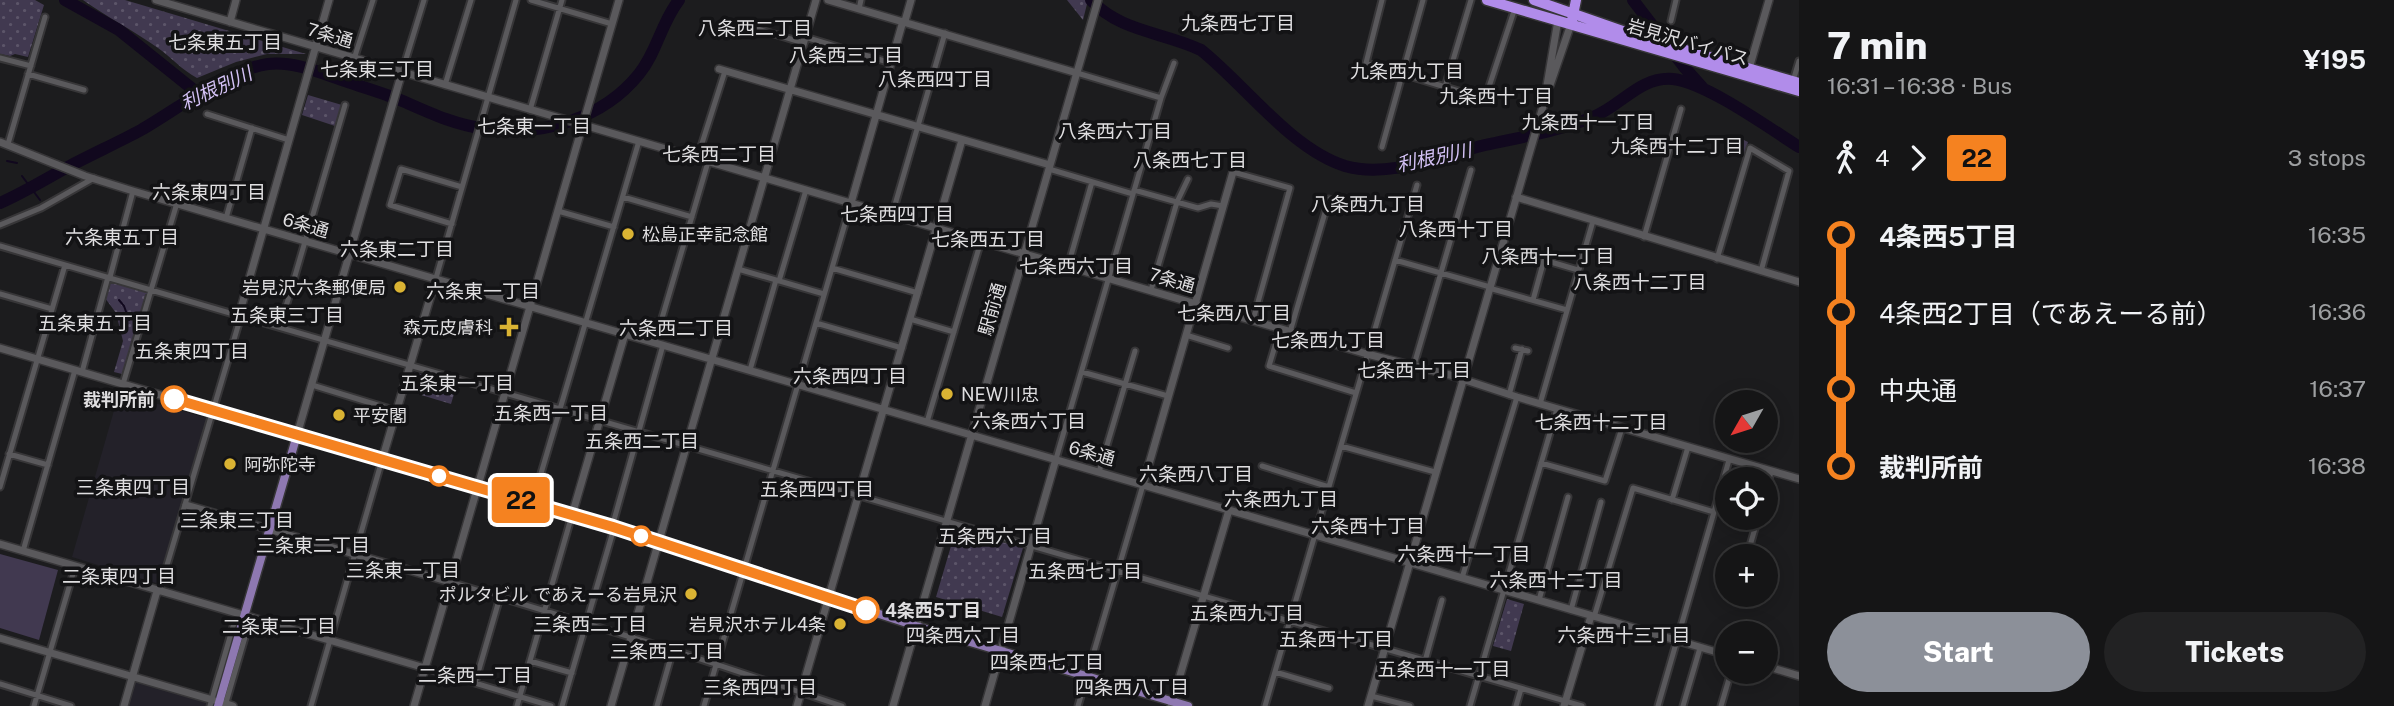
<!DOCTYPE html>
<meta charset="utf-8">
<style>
:root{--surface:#151516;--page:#222223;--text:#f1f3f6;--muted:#9d9fa1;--line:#343435;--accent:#8c9099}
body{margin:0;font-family:"Public Sans","Noto Sans JP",sans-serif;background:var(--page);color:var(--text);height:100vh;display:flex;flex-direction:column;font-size:26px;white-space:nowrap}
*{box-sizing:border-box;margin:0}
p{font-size:23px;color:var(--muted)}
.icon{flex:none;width:38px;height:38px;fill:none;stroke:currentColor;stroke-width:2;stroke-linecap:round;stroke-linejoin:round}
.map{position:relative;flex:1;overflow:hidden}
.panel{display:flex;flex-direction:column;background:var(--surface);width:595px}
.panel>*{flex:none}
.badge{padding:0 14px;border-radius:5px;font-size:24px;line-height:46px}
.needle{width:46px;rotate:231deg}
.fabs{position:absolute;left:1715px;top:390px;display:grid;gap:14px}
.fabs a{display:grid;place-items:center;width:63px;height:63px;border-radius:50%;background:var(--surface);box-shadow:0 4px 18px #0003,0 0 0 2px var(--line);font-size:35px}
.map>.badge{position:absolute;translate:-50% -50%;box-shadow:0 0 0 4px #fff}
.legs{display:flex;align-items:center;gap:10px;height:77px;padding:0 28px;font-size:23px}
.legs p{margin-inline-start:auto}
.overview{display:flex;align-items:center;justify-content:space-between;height:119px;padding:0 28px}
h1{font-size:38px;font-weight:800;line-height:52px}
.button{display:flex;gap:14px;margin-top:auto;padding:14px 28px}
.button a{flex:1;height:80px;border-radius:42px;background:var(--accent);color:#fff;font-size:28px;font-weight:800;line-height:80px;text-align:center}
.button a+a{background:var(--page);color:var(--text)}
ul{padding:0 28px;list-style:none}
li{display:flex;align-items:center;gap:24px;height:77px;font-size:26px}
li i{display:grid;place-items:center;width:10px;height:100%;margin:0 9px;background:currentColor}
li i::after{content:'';width:18px;height:18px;margin:-9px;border:5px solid;border-radius:50%;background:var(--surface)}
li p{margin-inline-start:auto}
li:first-child i{background:linear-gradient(#0000 50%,currentColor 0)}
li:last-child i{background:linear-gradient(currentColor 50%,#0000 0)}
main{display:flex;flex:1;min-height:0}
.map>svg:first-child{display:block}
</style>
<main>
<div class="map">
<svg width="1799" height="706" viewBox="0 0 1799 706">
<defs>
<pattern id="park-dots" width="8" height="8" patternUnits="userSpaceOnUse" patternTransform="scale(1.75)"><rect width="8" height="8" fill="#413950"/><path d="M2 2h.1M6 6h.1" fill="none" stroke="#5c5569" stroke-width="1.8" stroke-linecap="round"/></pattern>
</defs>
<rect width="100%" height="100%" fill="#1c1c1e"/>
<path fill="#232129" d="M119,393L207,418L159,584L72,557Z
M134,680L209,702L207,706H126Z"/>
<path fill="#413950" d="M0,554L58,570L39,640L0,628Z"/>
<path fill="url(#park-dots)" d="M0,0H35L44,5L28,57L15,54L10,56L0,54Z
M83,0H125L306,54H267L236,62L197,78C182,70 172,58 158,48C134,31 107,17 83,0Z
M1067,0H1088L1083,20Z
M308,95L342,105L335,126L302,115Z
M1734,135L1748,142L1744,155L1728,149Z
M109,281L148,292L122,374L114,372L123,341L116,313L105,298Z
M414,372L457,384L451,404L408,391Z
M956,529L1023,548L1002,617L936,597Z
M1507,599L1524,604L1511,651L1493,646Z"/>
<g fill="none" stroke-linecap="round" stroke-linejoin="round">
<path stroke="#11081e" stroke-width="2" d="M7,161L17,163
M22,176L40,200
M119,300L124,306L129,320"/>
<path stroke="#11081e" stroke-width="12" d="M65,0L119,30L200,95
M1091,0C1120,32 1164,32 1201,50C1245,85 1291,149 1345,166C1390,179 1442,155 1485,145C1521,137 1559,131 1593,117C1621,106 1640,76 1673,79C1707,83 1769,128 1799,147
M1633,0L1685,68L1702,87
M0,203C23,193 44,180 66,168C90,155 117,143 141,130C178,109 226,70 268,64C294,61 321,73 345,81C365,88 386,94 405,102C432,114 456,125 486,129C541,137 603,119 639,74C657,52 661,23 679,0"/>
<g stroke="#373638" stroke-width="9">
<path id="street" d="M531,0L612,24
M1382,0L1366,63L1485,99L1515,8
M859,9L861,0
M1671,21L1676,0
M741,24L804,43
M805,37L891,63
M0,58L31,66
M354,59L373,0
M402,72L424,0
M28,74L84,90
M1793,81L1799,61
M445,85L471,0
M1445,87L1471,0
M1161,98L1174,63
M530,110L562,0
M207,114L289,140
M8,144L45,17
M1382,147L1423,0
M697,159L725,71
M1049,169L1133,194
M1233,172L1290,188L1253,320
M1134,190L1198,208L1211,204L1223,206
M623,197L692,217
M558,211L614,227
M892,215L945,33
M226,218L252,128
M452,224L390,205L401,169L462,187
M0,225L41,208L94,178
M1644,237L1681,109
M0,246L65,265
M1717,259L1750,148L1789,171L1761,271
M1395,260L1490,287
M1068,266L1092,182
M832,268L918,293
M738,269L824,294
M110,277L133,191
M436,278L516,0
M779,281L806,190
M1489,288L1567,310
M1151,290L1177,202L1188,179
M0,294L52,309
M1533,300L1544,260L1578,270
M910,319L954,332
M816,323L902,348
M280,327L345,105
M1280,329L1269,366L1356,393
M1290,332L1329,199
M1186,335L1228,348
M655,342L708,162
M1515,348L1528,351
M1414,365L1471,170
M750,370L776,280
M82,372L108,277
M1082,372L1168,396
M123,384L177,203
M312,385L397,411
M1509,395L1522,349
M1540,404L1593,221
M927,422L981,241
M1341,446L1435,472
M9,454L48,465
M1056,459L1161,98L1077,73
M1541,463L1605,481L1622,428
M1262,466L1329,487
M1099,472L1135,351
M0,487L65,265L1582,706
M1766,490L1771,472
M1672,500L1688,447
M532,504L639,141
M23,551L75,370
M1747,556L1758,518
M1462,578L1517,397
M450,582L673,650L842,706
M159,592L241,316
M1539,600L1568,497
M1571,610L1601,502
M1594,617L1633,488L1714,512
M530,661L572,673
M1425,661L1442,600
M425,668L551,706
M1275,672L1329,688
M475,683L500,597
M0,684L71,706
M1371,696L1410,706
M34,706L75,567
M210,706L234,623L244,615L248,627L225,706
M311,706L382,460
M517,706L572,515
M562,706L612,535L614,520L663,345
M657,706L673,650
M704,706L851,203
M1078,706L1143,485
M1265,706L1417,185
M1470,706L1557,409
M1516,706L1521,689
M1658,706L1729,460
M1683,706L1700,648
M1721,706L1731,672"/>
</g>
<g stroke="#373638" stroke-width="10">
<path id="secondary" d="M156,0L1367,354L1450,375L1517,397L1799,479
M828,0L1077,73
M905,21L911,0
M230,22L236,0
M719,69L1050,165
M1748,72L1769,0
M1550,85L1571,24
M0,142L85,176L133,191L1727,655
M1516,197L1799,282
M851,203L903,21
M239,315L329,0
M0,348L297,435L402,72
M382,460L436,278
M1143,485L1233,172
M186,505L450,582
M572,515L625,334
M0,544L425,668
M0,638L213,700
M1766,666L1799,676
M224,703L233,706
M124,706L157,591
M414,706L619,0
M611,706L816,0
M797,706L962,140
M893,706L1098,0
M985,706L1056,459
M1171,706L1229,510
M1368,706L1544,103L1558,20
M1564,706L1591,616"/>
</g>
<g stroke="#373638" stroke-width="11">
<path id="primary" d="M218,706L297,435L613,527L916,626L1188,706"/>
</g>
<g stroke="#373638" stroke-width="13">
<path id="highway" d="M1487,0L1799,91
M1534,0L1634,35L1799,83
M1572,20L1576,0"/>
</g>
<use href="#street" stroke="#5a595c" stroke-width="5"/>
<use href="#secondary" stroke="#5a595c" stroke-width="7"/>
<use href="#primary" stroke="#8e78b1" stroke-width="8"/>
<use href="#highway" stroke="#b18cea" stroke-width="10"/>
</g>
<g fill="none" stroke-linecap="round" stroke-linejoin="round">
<g stroke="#fff" stroke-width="16">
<path id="line-1" d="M174,399L613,527L866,610"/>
</g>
<use href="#line-1" stroke="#f58220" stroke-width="10"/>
</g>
<g fill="#dab333" stroke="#131315" stroke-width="2.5">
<circle cx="628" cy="234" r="7"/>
<circle cx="400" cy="287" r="7"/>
<path d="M505.5 316.5h7v7h7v7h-7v7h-7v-7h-7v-7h7z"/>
<circle cx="947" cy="394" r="7"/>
<circle cx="339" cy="415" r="7"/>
<circle cx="230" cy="464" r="7"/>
<circle cx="691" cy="594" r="7"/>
<circle cx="840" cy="624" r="7"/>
</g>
<g fill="#fff" stroke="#f58220" stroke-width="3.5">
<circle cx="174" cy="399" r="12"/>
<circle cx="439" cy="476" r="9"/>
<circle cx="641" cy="536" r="9"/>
<circle cx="866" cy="610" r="12"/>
</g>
<g text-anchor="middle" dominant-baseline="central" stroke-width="7" stroke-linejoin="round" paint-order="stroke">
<g font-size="18" fill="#dfdee0" stroke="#131315">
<text transform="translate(330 35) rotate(16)">7条通</text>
<text transform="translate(1688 42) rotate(16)">岩見沢バイパス</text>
<text transform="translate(306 225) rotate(16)">6条通</text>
<text transform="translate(1172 280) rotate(16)">7条通</text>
<text transform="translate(992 309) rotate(-74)">駅前通</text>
<text transform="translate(1092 453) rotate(16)">6条通</text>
</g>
<g font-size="18" fill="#dfdee0" stroke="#131315" text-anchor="start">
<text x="642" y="234">松島正幸記念館</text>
<text x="386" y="287" text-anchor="end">岩見沢六条郵便局</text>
<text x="493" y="327" text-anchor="end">森元皮膚科</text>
<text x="961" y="394">NEW川忠</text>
<text x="353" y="415">平安閣</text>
<text x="244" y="464">阿弥陀寺</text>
<text x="677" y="594" text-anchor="end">ポルタビル であえーる岩見沢</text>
<text x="826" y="624" text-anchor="end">岩見沢ホテル4条</text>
</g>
<g font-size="18" font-weight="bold" fill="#dfdee0" stroke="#131315" text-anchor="end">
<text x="155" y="399">裁判所前</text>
<text x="885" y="610" text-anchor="start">4条西5丁目</text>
</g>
<g font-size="19" fill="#dfdee0" stroke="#131315">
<text x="1238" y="23">九条西七丁目</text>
<text x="755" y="28">八条西二丁目</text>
<text x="225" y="42">七条東五丁目</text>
<text x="846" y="55">八条西三丁目</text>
<text x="377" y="69">七条東三丁目</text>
<text x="1407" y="71">九条西九丁目</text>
<text x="935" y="79">八条西四丁目</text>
<text x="1496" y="96">九条西十丁目</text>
<text x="1588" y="122">九条西十一丁目</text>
<text x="534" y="126">七条東一丁目</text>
<text x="1115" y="131">八条西六丁目</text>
<text x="1677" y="146">九条西十二丁目</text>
<text x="719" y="154">七条西二丁目</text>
<text x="1190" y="160">八条西七丁目</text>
<text x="209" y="192">六条東四丁目</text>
<text x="1368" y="204">八条西九丁目</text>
<text x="897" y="214">七条西四丁目</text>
<text x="1456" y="229">八条西十丁目</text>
<text x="122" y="237">六条東五丁目</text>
<text x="988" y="239">七条西五丁目</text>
<text x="397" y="249">六条東二丁目</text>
<text x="1548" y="256">八条西十一丁目</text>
<text x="1076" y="266">七条西六丁目</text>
<text x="1640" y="282">八条西十二丁目</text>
<text x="483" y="291">六条東一丁目</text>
<text x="1234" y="313">七条西八丁目</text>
<text x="287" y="315">五条東三丁目</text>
<text x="95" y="323">五条東五丁目</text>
<text x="676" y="328">六条西二丁目</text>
<text x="1328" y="340">七条西九丁目</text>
<text x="192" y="351">五条東四丁目</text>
<text x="1414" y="370">七条西十丁目</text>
<text x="850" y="376">六条西四丁目</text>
<text x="457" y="383">五条東一丁目</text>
<text x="551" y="413">五条西一丁目</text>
<text x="1029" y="421">六条西六丁目</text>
<text x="1601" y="422">七条西十二丁目</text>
<text x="642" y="441">五条西二丁目</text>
<text x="1196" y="474">六条西八丁目</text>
<text x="133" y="487">三条東四丁目</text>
<text x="817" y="489">五条西四丁目</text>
<text x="1281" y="499">六条西九丁目</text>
<text x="237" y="520">三条東三丁目</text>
<text x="1368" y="526">六条西十丁目</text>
<text x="995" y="536">五条西六丁目</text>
<text x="313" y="545">三条東二丁目</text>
<text x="1464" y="554">六条西十一丁目</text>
<text x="403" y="570">三条東一丁目</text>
<text x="1085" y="571">五条西七丁目</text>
<text x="119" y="576">二条東四丁目</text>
<text x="1556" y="580">六条西十二丁目</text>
<text x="1247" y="613">五条西九丁目</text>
<text x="590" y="624">三条西二丁目</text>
<text x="279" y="626">二条東二丁目</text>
<text x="963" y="635">四条西六丁目</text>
<text x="1624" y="635">六条西十三丁目</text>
<text x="1336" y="639">五条西十丁目</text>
<text x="667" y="651">三条西三丁目</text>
<text x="1047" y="662">四条西七丁目</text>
<text x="1444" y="669">五条西十一丁目</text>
<text x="475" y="675">二条西一丁目</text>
<text x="760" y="687">三条西四丁目</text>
<text x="1132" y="687">四条西八丁目</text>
</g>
<g font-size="19" font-style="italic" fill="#d4c2f6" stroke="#131315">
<text transform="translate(216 88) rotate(-25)">利根別川</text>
<text transform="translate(1434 157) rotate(-12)">利根別川</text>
</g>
</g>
</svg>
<div class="fabs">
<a><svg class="needle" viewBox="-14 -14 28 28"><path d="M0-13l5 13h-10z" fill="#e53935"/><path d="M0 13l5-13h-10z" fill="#9d9fa1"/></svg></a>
<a><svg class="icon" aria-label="locate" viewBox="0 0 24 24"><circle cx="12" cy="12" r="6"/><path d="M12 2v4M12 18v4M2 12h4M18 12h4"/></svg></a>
<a>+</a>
<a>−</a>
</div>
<b class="badge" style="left:521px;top:500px;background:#f58220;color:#111">22</b>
</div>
<section class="panel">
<div class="overview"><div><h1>7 min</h1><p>16:31 – 16:38 · Bus</p></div><b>¥195</b></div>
<div class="legs"><svg class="icon" aria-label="walk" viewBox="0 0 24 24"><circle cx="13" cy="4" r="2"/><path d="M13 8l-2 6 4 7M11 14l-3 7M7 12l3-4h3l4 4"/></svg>4<svg class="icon" aria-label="forward" viewBox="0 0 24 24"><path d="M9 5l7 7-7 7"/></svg><b class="badge" style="background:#f58220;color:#111">22</b><p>3 stops</p></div>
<ul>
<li><i style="color:#f58220"></i><b>4条西5丁目</b><p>16:35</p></li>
<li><i style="color:#f58220"></i><span>4条西2丁目（であえーる前）</span><p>16:36</p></li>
<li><i style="color:#f58220"></i><span>中央通</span><p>16:37</p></li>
<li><i style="color:#f58220"></i><b>裁判所前</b><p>16:38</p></li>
</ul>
<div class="button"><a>Start</a><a>Tickets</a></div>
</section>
</main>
